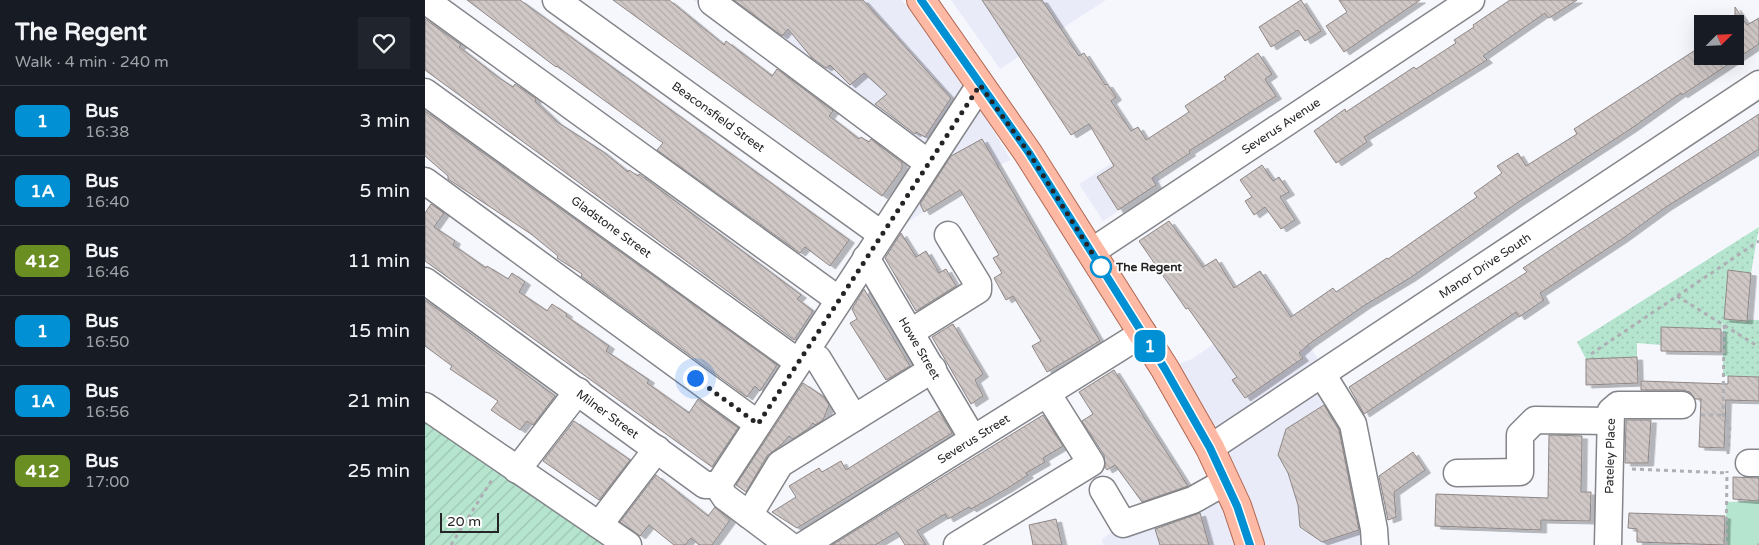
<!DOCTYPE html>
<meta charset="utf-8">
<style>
:root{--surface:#171b24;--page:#20242c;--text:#f1f3f6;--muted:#9ea1a6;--line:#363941}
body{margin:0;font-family:"Varela Round",sans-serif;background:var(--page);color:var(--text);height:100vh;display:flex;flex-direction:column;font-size:19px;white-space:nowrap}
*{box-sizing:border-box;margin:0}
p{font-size:16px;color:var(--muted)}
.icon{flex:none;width:28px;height:28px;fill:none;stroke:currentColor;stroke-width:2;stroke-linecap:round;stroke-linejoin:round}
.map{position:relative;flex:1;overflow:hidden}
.sheet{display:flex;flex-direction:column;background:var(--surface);width:425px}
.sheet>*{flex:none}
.badge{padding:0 10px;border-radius:8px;font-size:18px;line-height:32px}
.needle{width:32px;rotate:66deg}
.controls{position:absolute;left:1269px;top:15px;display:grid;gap:10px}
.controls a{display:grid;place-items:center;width:50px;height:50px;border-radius:0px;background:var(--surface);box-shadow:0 5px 20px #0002;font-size:25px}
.scale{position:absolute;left:15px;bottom:12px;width:59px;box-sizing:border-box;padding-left:5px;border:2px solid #252527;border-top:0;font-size:14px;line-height:18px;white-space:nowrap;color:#252527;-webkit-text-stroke:4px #fff;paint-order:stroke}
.you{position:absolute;width:25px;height:25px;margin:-12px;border:4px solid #fff;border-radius:50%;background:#1a73e8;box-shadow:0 0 0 8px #1a73e833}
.map>.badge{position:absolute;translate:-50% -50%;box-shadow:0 0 0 2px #fff}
.round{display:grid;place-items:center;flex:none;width:52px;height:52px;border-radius:0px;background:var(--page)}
.overview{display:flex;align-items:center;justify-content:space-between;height:85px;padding:0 15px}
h1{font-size:24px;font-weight:700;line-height:38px}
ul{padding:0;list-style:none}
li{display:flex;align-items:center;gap:15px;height:70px;padding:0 15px;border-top:1px solid var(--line)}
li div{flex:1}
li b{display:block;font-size:19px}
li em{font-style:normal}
li .badge{min-width:55px;font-weight:700;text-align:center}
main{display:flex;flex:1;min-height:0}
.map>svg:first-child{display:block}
</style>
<main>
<section class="sheet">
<div class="overview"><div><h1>The Regent</h1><p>Walk · 4 min · 240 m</p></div><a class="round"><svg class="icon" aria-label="heart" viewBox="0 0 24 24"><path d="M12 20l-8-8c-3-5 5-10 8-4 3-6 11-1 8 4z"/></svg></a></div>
<ul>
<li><span class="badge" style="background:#0090d3;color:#fff">1</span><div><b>Bus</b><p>16:38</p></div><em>3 min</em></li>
<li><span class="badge" style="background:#0090d3;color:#fff">1A</span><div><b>Bus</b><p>16:40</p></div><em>5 min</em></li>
<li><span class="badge" style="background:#6b8e23;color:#fff">412</span><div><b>Bus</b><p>16:46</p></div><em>11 min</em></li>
<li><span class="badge" style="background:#0090d3;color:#fff">1</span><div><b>Bus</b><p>16:50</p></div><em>15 min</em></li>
<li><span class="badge" style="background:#0090d3;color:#fff">1A</span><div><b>Bus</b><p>16:56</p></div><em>21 min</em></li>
<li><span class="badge" style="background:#6b8e23;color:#fff">412</span><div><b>Bus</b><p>17:00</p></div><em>25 min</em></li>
</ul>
</section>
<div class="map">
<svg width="1334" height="545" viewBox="0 0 1334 545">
<defs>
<pattern id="grass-dots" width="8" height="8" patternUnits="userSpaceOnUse" patternTransform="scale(1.25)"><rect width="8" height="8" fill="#b6e5cf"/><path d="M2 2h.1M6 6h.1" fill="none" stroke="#9cc4b2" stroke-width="1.8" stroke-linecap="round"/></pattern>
<pattern id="garden-furrows" width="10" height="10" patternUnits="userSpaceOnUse" patternTransform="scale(1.25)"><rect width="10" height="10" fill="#b6e5cf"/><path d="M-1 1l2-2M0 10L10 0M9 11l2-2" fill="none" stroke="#9cc4b2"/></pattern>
<pattern id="building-back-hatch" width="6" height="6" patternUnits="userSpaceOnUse" patternTransform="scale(1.25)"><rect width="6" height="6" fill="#d0c8c7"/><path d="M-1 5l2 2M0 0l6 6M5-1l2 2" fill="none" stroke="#b2acab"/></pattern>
<filter id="shadow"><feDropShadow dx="5.5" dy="3" stdDeviation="0" flood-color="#0004"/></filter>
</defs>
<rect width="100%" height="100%" fill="#f6f7fd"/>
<path fill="#e9ebf9" d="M268,0H477L551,102L586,160L572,166L481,223L478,218L500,180L452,131Z
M526,0H681L575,69Z
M711,148L737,182L678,221L654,184Z
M854,299L901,371L950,545H678L677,539L698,524L800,482L740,369L767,359Z"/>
<path fill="url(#grass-dots)" d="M1334,227L1326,273L1303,271L1299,319L1334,320V377L1298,376V322L1296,329L1237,327L1236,345L1212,343V357L1161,359L1152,342Z"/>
<path fill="#b6e5cf" d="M1334,501V545H1301V502Z"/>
<path fill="url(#garden-furrows)" d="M0,413L191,545H0Z"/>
<path fill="url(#building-back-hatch)" stroke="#8e8786" filter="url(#shadow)" d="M42,0H95L424,240L405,266L380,247L375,253L232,150L238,143L132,66L131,67Z
M188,0H244L299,45L301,41L347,76L352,69L408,111L404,116L434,139L436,137L444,142L446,139L472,159L477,163V169L457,196Z
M309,0H438L526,98L500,137L491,132L490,134L450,104L462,94L439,73L425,85L405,65L401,68L387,58L363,29L357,36Z
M557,0H617L654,56L659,53L680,85L682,84L691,97L686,101L706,131L713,127L721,140L764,112L760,106L801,79L799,77L833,53L847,74L840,79L851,96L764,151L765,153L727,178L731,185L693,210L672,177L689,166L664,124L646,135Z
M876,0L896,31L880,41L873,30L846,47L834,27Z
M914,0H995L919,52L901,26L922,12Z
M1085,0H1152L1124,18L1120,13L1058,56L1062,60L939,137L942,142L911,163L889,131L920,109L921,112L989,67L991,69L1031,43L1029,40L1049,27L1048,25Z
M1310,7L1322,25L1334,18V44L1257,95L1256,93L1207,128L1092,203L985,278L940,305L884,344L874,353L878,358L820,398L807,380L812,377L763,308L761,309L714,241L744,221L778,267L791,259L809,288L835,271L866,317L908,288L911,292L962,258L963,259L1052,197L1049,193L1077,173L1072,166L1093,153L1101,166L1152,134L1149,129L1275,47L1278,56H1310Z
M0,19L36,45L34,47L74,78L88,87L90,84L111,99L110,101L132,122L177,151L203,172L204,170L213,176L214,174L376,295L372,299L388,311L369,340L0,70Z
M0,111L352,365L335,391L330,386L322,397L156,276L157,274L132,258L133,256L106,234L23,179V176L0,156Z
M1334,114V149L1241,207L1197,239L1115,293L1119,300L1094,317L1091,312L939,414L924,387L1102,272L1098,268L1152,232Z
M557,139L675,341L622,372L607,346L616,341L588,296L581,300L569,278L577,273L568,258L574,255L535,190L499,212L495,204L526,156Z
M837,165L848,181L854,177L864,192L855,197L870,220L856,229L840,207L829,215L820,201L827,197L815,180Z
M6,204L19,213L9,227L30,241L28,245L61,268L62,266L83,279L87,273L100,282L94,292L122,311L127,304L142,314L141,316L184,346L181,351L224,380L222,383L264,413L273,399L313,428L287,467L0,261V213Z
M476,233L491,257L501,251L514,273L521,269L531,286L491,311L460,258Z
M1303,270L1326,273L1322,321L1299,319Z
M439,289L485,366L461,380L425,323L432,319L427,309Z
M0,300L130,396L108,425L102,421L95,430L66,410L73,401L25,369L27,366L0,346Z
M528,324L558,374L550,380L558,396L546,404L507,337Z
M1236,327L1296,329V352L1236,351Z
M1212,357L1213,383L1161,385V359Z
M689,370L763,486L717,502L690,465L682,470L680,467L679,455L657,421L668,414L654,392Z
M1303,376L1334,377V401L1301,400L1299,448L1274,447L1276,399H1270L1265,392L1257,390H1216V381L1303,384Z
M378,383L399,397L404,405L398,420L390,425L388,423L384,428L368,439L364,436L356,445L342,456L321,492L311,485Z
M899,405L914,430L934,530L897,542L875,527L873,505L863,473L853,455L861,429Z
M514,411L527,433L372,528L347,512L371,497L364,486L394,468L397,472L416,461L421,470Z
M618,415L638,446L618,458L620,462L601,473L603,475L583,488L546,509L544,507L523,519L520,514L492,531L501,545H480L472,532L450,545H407Z
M1201,420H1226L1223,463H1200Z
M149,421L205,460L174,500L118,461Z
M1124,435L1157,436L1156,492H1166L1165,521L1116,520V530L1010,526L1011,494L1123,498Z
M988,452L1000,470L969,492L971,517L963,520L954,476Z
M231,475L283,516L290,507L305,520L287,545H274L266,538L260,545H249L224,525L215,536L195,522Z
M1308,477L1334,478V501L1308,499Z
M775,513L784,545H735L730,529Z
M1204,513L1300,516L1299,545L1212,542V529L1203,528Z
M631,519L637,545H608L604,525Z"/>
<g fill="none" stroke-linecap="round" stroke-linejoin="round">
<g stroke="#84858a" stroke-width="29">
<g id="minor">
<path d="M0,0L414,300"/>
<path id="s1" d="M131,0L456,234"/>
<path d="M287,2L503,163"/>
<path id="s2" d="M0,92L373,362"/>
<path d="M0,181L333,424"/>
<path id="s3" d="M666,252L1046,0"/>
<path id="s4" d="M441,258L548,439"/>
<path id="s5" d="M0,281L280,485H292"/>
<path d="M486,332L553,290V284L523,235"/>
<path d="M393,359L429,418"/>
<path d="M897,374L928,424L949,529L950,545"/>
<path d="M0,406L203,545"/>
<path id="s6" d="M785,448L1334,84"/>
<path d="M1324,463H1334"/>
<path d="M92,470L153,391"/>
<path d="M1032,473L1095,472V435L1110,420L1185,421"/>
<path d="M292,485L296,481L555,85"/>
<path d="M292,485L300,497L364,545"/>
<path d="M678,490L698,524L768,500L800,482"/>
<path d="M324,515L355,464L508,369"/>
<path d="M174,525L232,449"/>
<path id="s7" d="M379,545L718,333"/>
<path d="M532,545L666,463L622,393"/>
<path id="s8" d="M1183,545L1186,411L1193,405H1257"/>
</g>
</g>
<g stroke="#b16751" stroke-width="30">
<path id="major" d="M496,0L603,153L740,369L785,448L812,506L825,545"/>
</g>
<path stroke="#aeafb4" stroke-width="3" stroke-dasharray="4 4" stroke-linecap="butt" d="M1252,296L1334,347
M1299,325L1298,415L1305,424L1303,454
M1166,354L1334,241
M1276,415H1298
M1207,469L1303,473
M26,545L68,478
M1301,545L1302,471
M1333,545L1334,544"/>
<use href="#minor" stroke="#fff" stroke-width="26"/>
<use href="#major" stroke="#feb9a4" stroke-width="28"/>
</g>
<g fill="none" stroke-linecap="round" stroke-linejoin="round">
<g stroke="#fff" stroke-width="11">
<path id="line" d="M496,0L604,153L740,369L785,448L812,506L825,545"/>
</g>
<use href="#line" stroke="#0090d3" stroke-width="8"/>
<path stroke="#252527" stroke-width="5" stroke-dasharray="0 9" d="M270,378L333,424L555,85L604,153L676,267"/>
</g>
<circle fill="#fff" stroke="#0090d3" stroke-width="2.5" cx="676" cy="267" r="10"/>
<g text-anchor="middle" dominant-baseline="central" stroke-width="4" stroke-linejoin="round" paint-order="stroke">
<g font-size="12" fill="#252527" stroke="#fff">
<text stroke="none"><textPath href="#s1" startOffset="200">Beaconsfield Street</textPath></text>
<text stroke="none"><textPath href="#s3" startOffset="228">Severus Avenue</textPath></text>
<text stroke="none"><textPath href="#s2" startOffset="230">Gladstone Street</textPath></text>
<text stroke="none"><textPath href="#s6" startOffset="330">Manor Drive South</textPath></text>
<text stroke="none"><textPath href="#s4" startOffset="105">Howe Street</textPath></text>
<text stroke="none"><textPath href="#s5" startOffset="226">Milner Street</textPath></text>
<text stroke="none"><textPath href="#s7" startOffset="200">Severus Street</textPath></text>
<text stroke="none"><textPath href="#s8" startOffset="89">Pateley Place</textPath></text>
</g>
<g font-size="12" font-weight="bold" fill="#252527" stroke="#fff" text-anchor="start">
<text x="691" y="267">The Regent</text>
</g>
</g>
</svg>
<div class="controls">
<a><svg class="needle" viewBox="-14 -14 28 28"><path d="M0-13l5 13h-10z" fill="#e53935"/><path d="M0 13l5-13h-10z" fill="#9ea1a6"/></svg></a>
</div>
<div class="scale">20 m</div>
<div class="you" style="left:270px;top:378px"></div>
<b class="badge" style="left:725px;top:346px;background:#0090d3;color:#fff">1</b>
</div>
</main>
